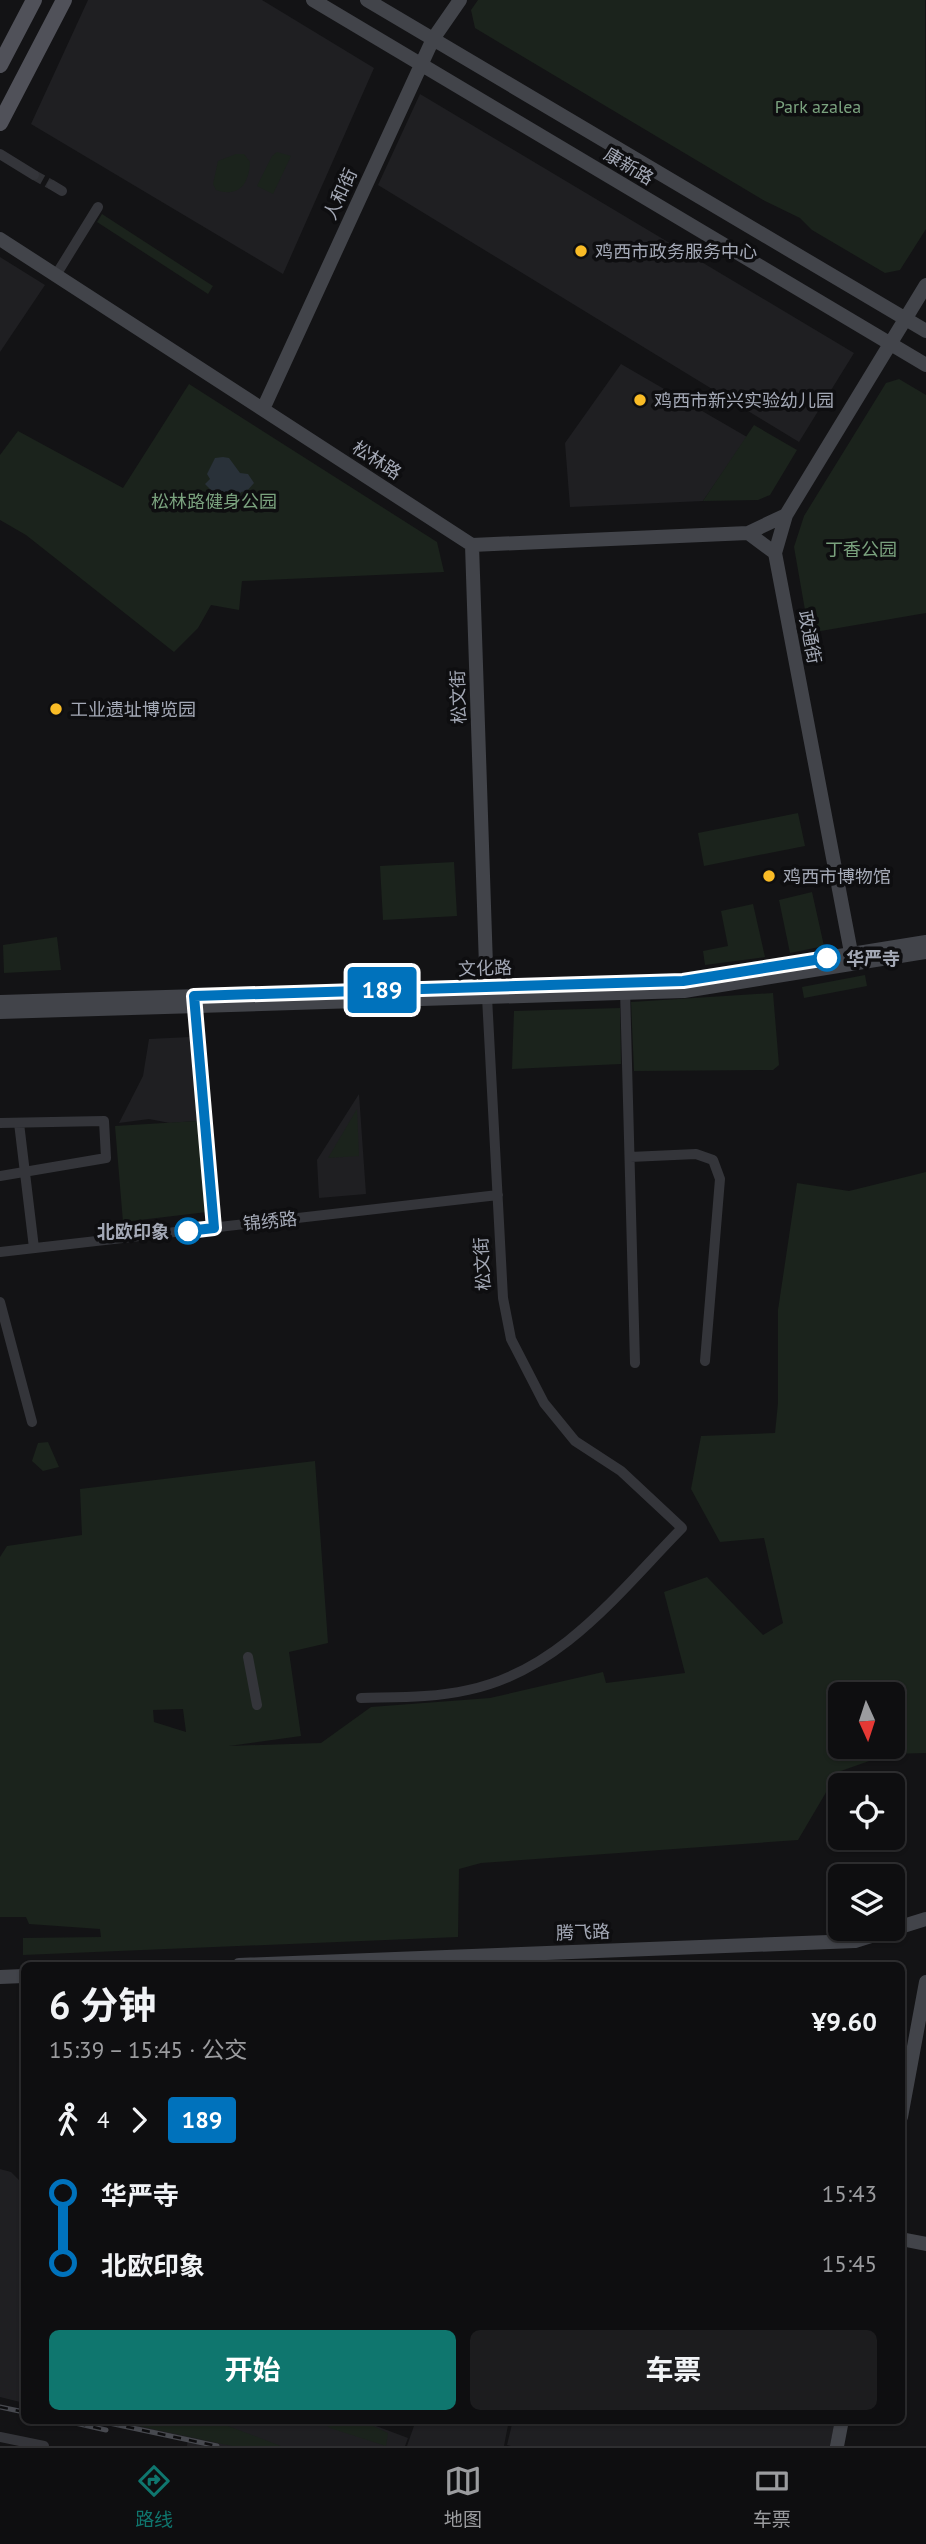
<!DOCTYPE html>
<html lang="zh">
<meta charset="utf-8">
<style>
:root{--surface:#0e0e10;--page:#1c1c1e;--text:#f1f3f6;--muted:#9b9c9f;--line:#2e2e30;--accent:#0f766e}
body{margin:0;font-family:"PT Sans","Noto Sans SC",sans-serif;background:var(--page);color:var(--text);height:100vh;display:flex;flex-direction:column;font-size:26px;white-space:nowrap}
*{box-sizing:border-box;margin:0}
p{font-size:23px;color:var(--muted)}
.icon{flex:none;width:38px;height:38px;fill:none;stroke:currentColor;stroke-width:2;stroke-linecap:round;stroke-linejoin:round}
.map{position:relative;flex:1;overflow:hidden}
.drawer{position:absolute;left:21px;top:1962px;width:884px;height:462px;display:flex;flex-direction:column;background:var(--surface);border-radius:10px;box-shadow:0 2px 5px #0004,0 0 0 2px var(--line)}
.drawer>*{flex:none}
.badge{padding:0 14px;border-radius:5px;font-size:24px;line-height:46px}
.needle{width:46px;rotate:177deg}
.tools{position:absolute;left:828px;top:1682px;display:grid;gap:14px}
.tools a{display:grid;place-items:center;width:77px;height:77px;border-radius:10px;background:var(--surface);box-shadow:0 2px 5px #0004,0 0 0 2px var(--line);font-size:35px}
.map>.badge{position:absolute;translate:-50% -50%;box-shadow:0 0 0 4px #fff}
.legs{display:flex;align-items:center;gap:10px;height:77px;padding:0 28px;font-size:23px}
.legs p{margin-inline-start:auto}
.overview{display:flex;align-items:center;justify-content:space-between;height:119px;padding:0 28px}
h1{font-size:38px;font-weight:700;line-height:52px}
.action{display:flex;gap:14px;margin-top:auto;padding:14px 28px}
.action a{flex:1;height:80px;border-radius:10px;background:var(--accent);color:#fff;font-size:28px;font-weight:700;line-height:80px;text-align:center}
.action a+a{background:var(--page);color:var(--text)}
ul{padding:0 28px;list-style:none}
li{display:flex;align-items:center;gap:24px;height:70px;font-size:26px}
li i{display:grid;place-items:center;width:10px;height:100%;margin:0 9px;background:currentColor}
li i::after{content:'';width:18px;height:18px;margin:-9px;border:5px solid;border-radius:50%;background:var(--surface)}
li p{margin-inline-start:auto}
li:first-child i{background:linear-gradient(#0000 50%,currentColor 0)}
li:last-child i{background:linear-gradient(currentColor 50%,#0000 0)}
.dock{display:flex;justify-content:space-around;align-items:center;height:98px;border-top:2px solid var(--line);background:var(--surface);font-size:19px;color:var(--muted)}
.dock a{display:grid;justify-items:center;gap:4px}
.dock .active{color:var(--accent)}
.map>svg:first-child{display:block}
</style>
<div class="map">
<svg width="926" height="2446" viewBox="0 0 926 2446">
<rect width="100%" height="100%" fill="#131315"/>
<path fill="#1f1f22" d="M88,0H262L374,68L283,274L31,124Z
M420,94L854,353L799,442L378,185Z
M0,257L45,285L0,352Z
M621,364L747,437L703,501L570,507L565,443Z
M190,1037L197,1121L170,1123L149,1119L119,1123L143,1076L149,1039Z
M359,1094L366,1194L319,1198L317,1160Z
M0,2169L11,2172L24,2185V2403L0,2397Z
M107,2420H360L408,2438L405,2446H187L188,2438Z
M416,2420H509L504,2446H407Z
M513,2420H835L830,2446H511L507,2445Z"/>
<path fill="#1b231c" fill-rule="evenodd" d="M478,0H925L926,229L900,270L885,273L812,230L800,218L765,201L475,28L471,10Z
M277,152L291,156L273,194L257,186L272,156Z
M236,154H244L250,162C249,183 240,198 216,190L213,184L218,161Z
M102,214L213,286L208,294L97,222Z
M899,379L926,395V613L809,633L794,547L804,516L886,383Z
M189,384L437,542L444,572L242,581L239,610L211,605L198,628L174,652L26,535L0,520V455L18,431L123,488Z
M754,425L797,450L770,495L758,500L703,501Z
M798,813L805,846L704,866L698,833Z
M454,862L457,916L383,920L380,866Z
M812,892L824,946L790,953L779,900Z
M753,904L765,957L705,965L703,951L728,946L721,911Z
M57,937L61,970L4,973L3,945Z
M865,975L867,986L804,998L802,987Z
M773,993L779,1065L773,1070L634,1071L631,1002Z
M620,1008L621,1064L512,1069L514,1011Z
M357,1109L359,1156L328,1158Z
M197,1121L207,1212L123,1222L115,1126Z
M926,1172V1753L889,1754L838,1772L798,1840L481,1863L459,1869L458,1937L23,1955V1938L101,1937L100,1929L29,1924L26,1917H0V1557L7,1546L82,1535L80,1489L315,1461L328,1643L289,1652L301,1736L229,1746L321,1743L371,1707L490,1698L603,1672L606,1683L685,1673L664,1592L707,1577L763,1635L783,1623L764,1538L720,1542L691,1489L701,1436L775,1433L778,1403V1310L797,1183L849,1191ZM840,1694H892V1746H840ZM183,1709L186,1732L154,1722L153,1710Z
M48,1442L59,1467L43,1471L32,1461L38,1443Z
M111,2420H212L281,2446H232Z
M328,2420H360L388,2433L386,2446L330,2428L326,2425Z"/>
<path fill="#293139" d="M223,457L229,458L240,473L248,474L254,483L247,491L241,492L235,502H228L223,492L212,491L205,484L210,479L207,474L215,458Z"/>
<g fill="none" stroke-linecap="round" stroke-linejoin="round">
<path stroke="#303135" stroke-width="10" stroke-dasharray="10 5" stroke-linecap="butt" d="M34,175L52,185"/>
<path stroke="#34353a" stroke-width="10" d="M0,154L34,175
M52,185L62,191
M56,275L98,207
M625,989L635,1363
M194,1002L214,1228
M0,1123L104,1121L106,1158L0,1176
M19,1123L34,1248
M630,1157L696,1154L713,1160L720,1179L705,1361
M0,1252L498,1195
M0,1302L32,1422
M248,1657L257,1705
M361,1698C396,1697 433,1698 468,1690C560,1671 619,1592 682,1528L621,1471L575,1441L544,1403L511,1339L503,1298L487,997
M0,2437L44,2446"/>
<path stroke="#42444a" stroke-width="14" d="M313,0L926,365
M367,0L926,331
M0,239L472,545L748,533L775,553
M263,409L433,39L460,0
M748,533L786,515
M472,545L487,996
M853,963L775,553L786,515L926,285
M0,1002L683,981L926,942
M0,1012L684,991L926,952
M239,1965L855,1941L926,1919
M0,1977L24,1976
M901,2117L926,1982
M901,2239L926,2244
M837,2446L842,2420"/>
<path stroke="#505159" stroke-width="16" d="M0,65L34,0
M0,123L64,0"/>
<g stroke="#47494f" stroke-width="5">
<path id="rail" d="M0,2407L24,2412
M62,2420L106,2430
M95,2420L217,2446"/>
</g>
<use href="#rail" stroke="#0e0e10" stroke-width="2.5" stroke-dasharray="8" stroke-linecap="butt"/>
</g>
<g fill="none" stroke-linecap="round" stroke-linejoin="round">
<g stroke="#fff" stroke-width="16">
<path id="line-1" d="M188,1231L214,1228L194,996L683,981L827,958"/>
</g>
<use href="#line-1" stroke="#0072bc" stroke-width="10"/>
</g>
<g fill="#fabc26" stroke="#0e0e10" stroke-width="2.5">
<circle cx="581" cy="251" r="7"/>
<circle cx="640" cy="400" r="7"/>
<circle cx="56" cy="709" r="7"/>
<circle cx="769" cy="876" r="7"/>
</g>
<g fill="#fff" stroke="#0072bc" stroke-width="3.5">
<circle cx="827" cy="958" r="12"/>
<circle cx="188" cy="1231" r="12"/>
</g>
<g text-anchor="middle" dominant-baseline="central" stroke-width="7" stroke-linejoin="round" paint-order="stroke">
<g font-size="18" fill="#7aa27e" stroke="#0e0e10">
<text x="818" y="106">Park azalea</text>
<text x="214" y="501">松林路健身公园</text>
<text x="861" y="549">丁香公园</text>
</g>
<g font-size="18" fill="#a4a9b6" stroke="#0e0e10">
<text transform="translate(629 166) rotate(31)">康新路</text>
<text transform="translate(340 194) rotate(-65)">人和街</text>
<text transform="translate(377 460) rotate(33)">松林路</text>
<text transform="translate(810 637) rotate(79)">政通街</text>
<text transform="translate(458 697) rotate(-92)">松文街</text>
<text transform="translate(485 968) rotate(-2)">文化路</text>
<text transform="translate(270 1221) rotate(-6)">锦绣路</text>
<text transform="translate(482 1264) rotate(-93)">松文街</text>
<text transform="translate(583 1932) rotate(-2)">腾飞路</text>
</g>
<g font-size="18" fill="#a4a9b6" stroke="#0e0e10" text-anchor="start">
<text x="595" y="251">鸡西市政务服务中心</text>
<text x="654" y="400">鸡西市新兴实验幼儿园</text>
<text x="70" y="709">工业遗址博览园</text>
<text x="783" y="876">鸡西市博物馆</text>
</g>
<g font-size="18" font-weight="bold" fill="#a4a9b6" stroke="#0e0e10" text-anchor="start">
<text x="846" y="958">华严寺</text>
<text x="169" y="1231" text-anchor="end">北欧印象</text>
</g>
</g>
</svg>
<div class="tools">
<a><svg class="needle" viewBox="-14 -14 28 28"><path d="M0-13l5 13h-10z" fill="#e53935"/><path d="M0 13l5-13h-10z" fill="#9b9c9f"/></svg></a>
<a><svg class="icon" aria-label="locate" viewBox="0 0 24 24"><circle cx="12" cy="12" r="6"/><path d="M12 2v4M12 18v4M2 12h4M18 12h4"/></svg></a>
<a><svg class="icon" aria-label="layers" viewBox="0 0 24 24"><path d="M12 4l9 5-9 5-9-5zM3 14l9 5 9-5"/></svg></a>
</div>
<b class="badge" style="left:382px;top:990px;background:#0072bc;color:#fff">189</b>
<section class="drawer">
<div class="overview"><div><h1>6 分钟</h1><p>15:39 – 15:45 · 公交</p></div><b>¥9.60</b></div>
<div class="legs"><svg class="icon" aria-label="walk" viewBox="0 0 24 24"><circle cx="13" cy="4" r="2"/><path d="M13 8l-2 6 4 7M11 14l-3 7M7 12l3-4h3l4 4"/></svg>4<svg class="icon" aria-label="forward" viewBox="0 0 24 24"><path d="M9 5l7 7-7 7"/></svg><b class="badge" style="background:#0072bc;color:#fff">189</b></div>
<ul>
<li><i style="color:#0072bc"></i><b>华严寺</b><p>15:43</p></li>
<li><i style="color:#0072bc"></i><b>北欧印象</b><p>15:45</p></li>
</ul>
<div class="action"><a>开始</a><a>车票</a></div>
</section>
</div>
<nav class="dock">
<a class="active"><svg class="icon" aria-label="directions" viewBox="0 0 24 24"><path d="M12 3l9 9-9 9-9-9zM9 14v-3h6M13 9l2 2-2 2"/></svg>路线</a>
<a><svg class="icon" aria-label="map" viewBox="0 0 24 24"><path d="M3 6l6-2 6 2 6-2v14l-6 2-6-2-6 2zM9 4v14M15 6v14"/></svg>地图</a>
<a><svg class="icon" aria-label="tickets" viewBox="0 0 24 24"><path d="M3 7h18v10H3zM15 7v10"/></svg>车票</a>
</nav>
